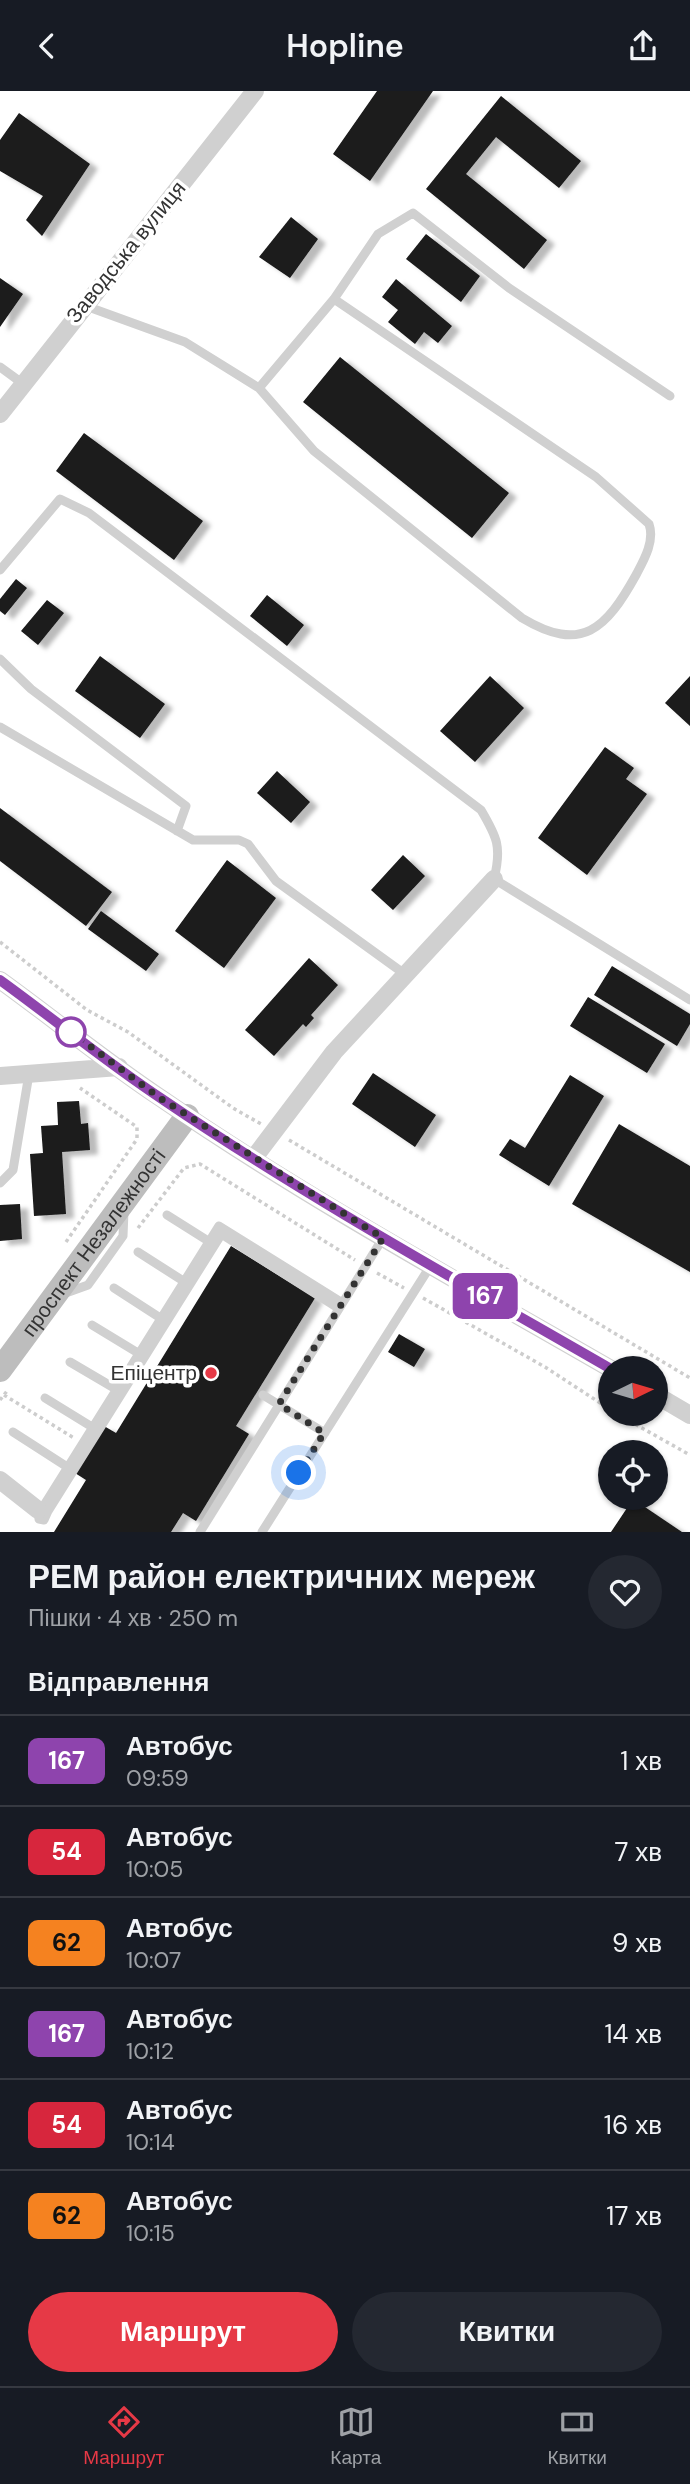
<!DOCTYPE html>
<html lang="uk">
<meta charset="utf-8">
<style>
:root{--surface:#171b24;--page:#242831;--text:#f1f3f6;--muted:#9ea1a6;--line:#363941;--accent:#e63946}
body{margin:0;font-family:"DM Sans",sans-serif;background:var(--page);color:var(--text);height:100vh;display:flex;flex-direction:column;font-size:26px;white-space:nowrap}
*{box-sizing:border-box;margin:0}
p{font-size:23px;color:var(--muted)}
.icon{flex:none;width:38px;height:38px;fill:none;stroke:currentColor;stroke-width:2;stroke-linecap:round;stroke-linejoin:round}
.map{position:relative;height:1441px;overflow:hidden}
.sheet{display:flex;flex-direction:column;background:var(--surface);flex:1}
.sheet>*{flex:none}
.badge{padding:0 14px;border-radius:10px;font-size:24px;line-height:46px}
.needle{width:46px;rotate:85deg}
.controls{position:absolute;left:598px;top:1265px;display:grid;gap:14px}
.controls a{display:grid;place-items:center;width:70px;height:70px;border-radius:50%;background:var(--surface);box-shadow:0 2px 5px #0004;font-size:35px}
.you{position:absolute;width:35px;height:35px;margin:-18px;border:5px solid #fff;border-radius:50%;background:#1a73e8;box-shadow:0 0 0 10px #1a73e833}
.map>.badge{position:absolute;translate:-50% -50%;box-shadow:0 0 0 4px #fff}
h2{padding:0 28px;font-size:26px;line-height:63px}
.round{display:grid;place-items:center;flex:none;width:74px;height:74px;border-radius:37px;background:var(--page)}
.head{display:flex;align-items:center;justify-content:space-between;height:119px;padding:0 28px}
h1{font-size:33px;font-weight:600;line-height:52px}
.action{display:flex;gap:14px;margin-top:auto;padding:14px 28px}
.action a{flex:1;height:80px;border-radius:42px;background:var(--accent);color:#fff;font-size:28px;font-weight:600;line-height:80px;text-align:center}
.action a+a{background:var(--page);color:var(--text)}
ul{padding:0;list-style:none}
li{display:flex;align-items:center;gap:21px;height:91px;padding:0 28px;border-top:2px solid var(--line)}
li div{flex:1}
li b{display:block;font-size:26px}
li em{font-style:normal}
li .badge{min-width:77px;font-weight:700;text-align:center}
header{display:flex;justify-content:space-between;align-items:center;height:91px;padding:0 28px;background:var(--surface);font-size:32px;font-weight:600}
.dock{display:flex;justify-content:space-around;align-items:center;height:98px;border-top:2px solid var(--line);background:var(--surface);font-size:19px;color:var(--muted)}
.dock a{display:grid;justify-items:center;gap:4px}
.dock .on{color:var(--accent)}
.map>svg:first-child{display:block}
</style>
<header><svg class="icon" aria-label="back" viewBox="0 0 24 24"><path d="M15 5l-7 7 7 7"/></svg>Hopline<svg class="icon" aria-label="share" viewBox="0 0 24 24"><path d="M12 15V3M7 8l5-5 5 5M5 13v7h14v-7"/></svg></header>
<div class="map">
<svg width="690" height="1441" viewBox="0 0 690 1441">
<defs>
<filter id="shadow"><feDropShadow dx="8" dy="4.5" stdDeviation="2" flood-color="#0004"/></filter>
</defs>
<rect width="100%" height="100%" fill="#fff"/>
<path fill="#1a1a1a" filter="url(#shadow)" d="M377,0H433L370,90L333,63Z
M501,5L581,70L559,97L496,46L466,83L547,149L524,178L426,98Z
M19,22L90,73L42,145L26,129L43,105L0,80V49Z
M291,126L318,148L290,187L259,166Z
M426,143L480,185L461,211L406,168Z
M0,187L23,203L0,236Z
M396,188L452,235L438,252L424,241L415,253L388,231L398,219L382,206Z
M340,266L509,402L472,447L303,311Z
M84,342L203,430L174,469L56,380Z
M16,488L27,497L5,524L0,520V508Z
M267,504L304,534L287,555L250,525Z
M47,509L64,522L38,554L21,540Z
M100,565L165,613L140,647L75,600Z
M490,585L524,617L475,671L440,640Z
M690,585V635L665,612Z
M605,656L634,677L626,688L647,703L587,784L538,747Z
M277,680L310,711L291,732L257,702Z
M0,717L112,801L86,835L0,770Z
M403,764L425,785L393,819L371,799Z
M227,769L276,807L224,877L175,840Z
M101,820L159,863L146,880L88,838Z
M309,867L338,894L311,924L314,927L306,936L303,933L274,965L245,939Z
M612,875L690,923V933L677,955L594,904Z
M588,906L665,953L647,982L570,935Z
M373,982L436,1024L415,1056L352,1013Z
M570,984L604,1005L549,1095L499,1064L510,1048L525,1057Z
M79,1010L81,1033L88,1032L90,1059L62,1061L66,1123L34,1125L30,1063L43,1062L41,1035L58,1034L57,1011Z
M619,1033L690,1075V1181L572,1113Z
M20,1113L22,1148L0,1150V1114Z
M231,1155L315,1207L236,1335L249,1343L196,1430L183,1422L171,1441H54L86,1389L75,1382L104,1335L116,1342Z
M399,1243L425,1258L414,1276L388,1261Z
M633,1408L682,1441H611Z"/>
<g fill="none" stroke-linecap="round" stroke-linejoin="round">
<path stroke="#cdcdcd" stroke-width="3.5" stroke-dasharray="3.5 3.5" stroke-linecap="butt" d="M0,851L87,919L128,941L233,1017L261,1033
M289,1049L690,1287
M138,1137L184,1077L200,1073L355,1169
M66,1151L137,1048V1036L80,997
M377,1182L404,1197
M423,1207L545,1276L611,1319
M4,1304L74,1347
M0,1309L7,1300
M617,1323L690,1364"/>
<path stroke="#d0d0d0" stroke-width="9" d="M83,214L185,251L259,297L314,360L522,527C582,563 606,538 636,484C644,469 655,450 649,433L596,386L334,208
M0,276L22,292
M259,297L334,208L378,143L413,122L509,197L670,305
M0,479L60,408L89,422L481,719C497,746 502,756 494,788L690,909
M0,568L31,598L186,715L177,740
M0,636L193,749H239L248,753L276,790L406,884
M0,1092L13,1079L29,983
M167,1124L213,1153
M226,1146L338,1217
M138,1161L188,1193
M114,1197L165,1230
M63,1203L88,1194L123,1145L124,1120
M92,1234L143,1265
M70,1271L121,1301
M263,1304L325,1342
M45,1307L97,1339
M13,1341L72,1379
M43,1416L48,1420L44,1429L39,1428L38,1419L43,1416L219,1135L341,1211
M48,1420L224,1139
M200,1441L383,1147
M262,1441L431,1174"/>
<path stroke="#d0d0d0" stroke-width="18" d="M0,323L255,0
M0,889C54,928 106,971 162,1008C306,1107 460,1191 611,1278
M0,985L119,976
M253,1068L334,961L494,788
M656,1304L690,1324
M0,1389L38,1419"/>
<path stroke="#bdbdbd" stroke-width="24" id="s1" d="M0,1279L187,1025"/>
</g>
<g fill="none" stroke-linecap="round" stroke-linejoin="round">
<g stroke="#fff" stroke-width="16">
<path id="line" d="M0,889C54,928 106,971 162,1008C306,1106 460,1191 611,1278"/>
</g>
<use href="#line" stroke="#8e44ad" stroke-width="10"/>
<path stroke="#333" stroke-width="7" stroke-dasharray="0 12.6" d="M71,941L160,1007L383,1147L279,1313L324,1342L299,1382"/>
</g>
<circle fill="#fff" stroke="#8e44ad" stroke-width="3.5" cx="71" cy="941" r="14"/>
<circle fill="#e63946" stroke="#fff" stroke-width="2.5" cx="211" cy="1282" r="7"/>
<g text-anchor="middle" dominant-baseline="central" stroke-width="7" stroke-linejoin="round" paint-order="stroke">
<g font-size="21" fill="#333" stroke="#fff">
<text transform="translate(126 161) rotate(-51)">Заводська вулиця</text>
<text stroke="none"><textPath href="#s1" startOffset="158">проспект Незалежності</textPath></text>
</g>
<g font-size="21" fill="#333" stroke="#fff" text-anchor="end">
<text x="197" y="1282">Епіцентр</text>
</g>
</g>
</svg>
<div class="controls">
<a><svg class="needle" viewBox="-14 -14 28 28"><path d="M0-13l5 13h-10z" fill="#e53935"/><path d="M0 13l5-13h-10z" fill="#9ea1a6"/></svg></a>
<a><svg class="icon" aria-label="locate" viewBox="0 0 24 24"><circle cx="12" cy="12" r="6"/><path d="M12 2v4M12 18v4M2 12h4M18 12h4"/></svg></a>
</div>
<div class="you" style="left:299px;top:1382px"></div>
<b class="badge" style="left:485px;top:1205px;background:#8e44ad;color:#fff">167</b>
</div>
<section class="sheet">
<div class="head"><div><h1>РЕМ район електричних мереж</h1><p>Пішки · 4 хв · 250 m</p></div><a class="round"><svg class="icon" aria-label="heart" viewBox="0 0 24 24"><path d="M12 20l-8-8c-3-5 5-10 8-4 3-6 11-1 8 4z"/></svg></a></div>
<h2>Відправлення</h2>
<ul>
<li><span class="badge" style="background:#8e44ad;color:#fff">167</span><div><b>Автобус</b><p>09:59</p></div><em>1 хв</em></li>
<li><span class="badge" style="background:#d7263d;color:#fff">54</span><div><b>Автобус</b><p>10:05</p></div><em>7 хв</em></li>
<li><span class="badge" style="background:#f58220;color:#111">62</span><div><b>Автобус</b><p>10:07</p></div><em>9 хв</em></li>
<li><span class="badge" style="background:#8e44ad;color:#fff">167</span><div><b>Автобус</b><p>10:12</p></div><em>14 хв</em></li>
<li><span class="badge" style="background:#d7263d;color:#fff">54</span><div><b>Автобус</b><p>10:14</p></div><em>16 хв</em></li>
<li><span class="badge" style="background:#f58220;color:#111">62</span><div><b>Автобус</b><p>10:15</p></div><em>17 хв</em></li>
</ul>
<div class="action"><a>Маршрут</a><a>Квитки</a></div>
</section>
<nav class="dock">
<a class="on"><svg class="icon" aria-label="directions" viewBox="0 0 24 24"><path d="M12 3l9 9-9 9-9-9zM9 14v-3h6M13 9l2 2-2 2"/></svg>Маршрут</a>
<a><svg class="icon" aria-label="map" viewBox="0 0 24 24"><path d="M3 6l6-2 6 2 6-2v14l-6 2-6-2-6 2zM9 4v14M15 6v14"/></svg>Карта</a>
<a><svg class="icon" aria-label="tickets" viewBox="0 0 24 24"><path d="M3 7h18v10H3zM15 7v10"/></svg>Квитки</a>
</nav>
